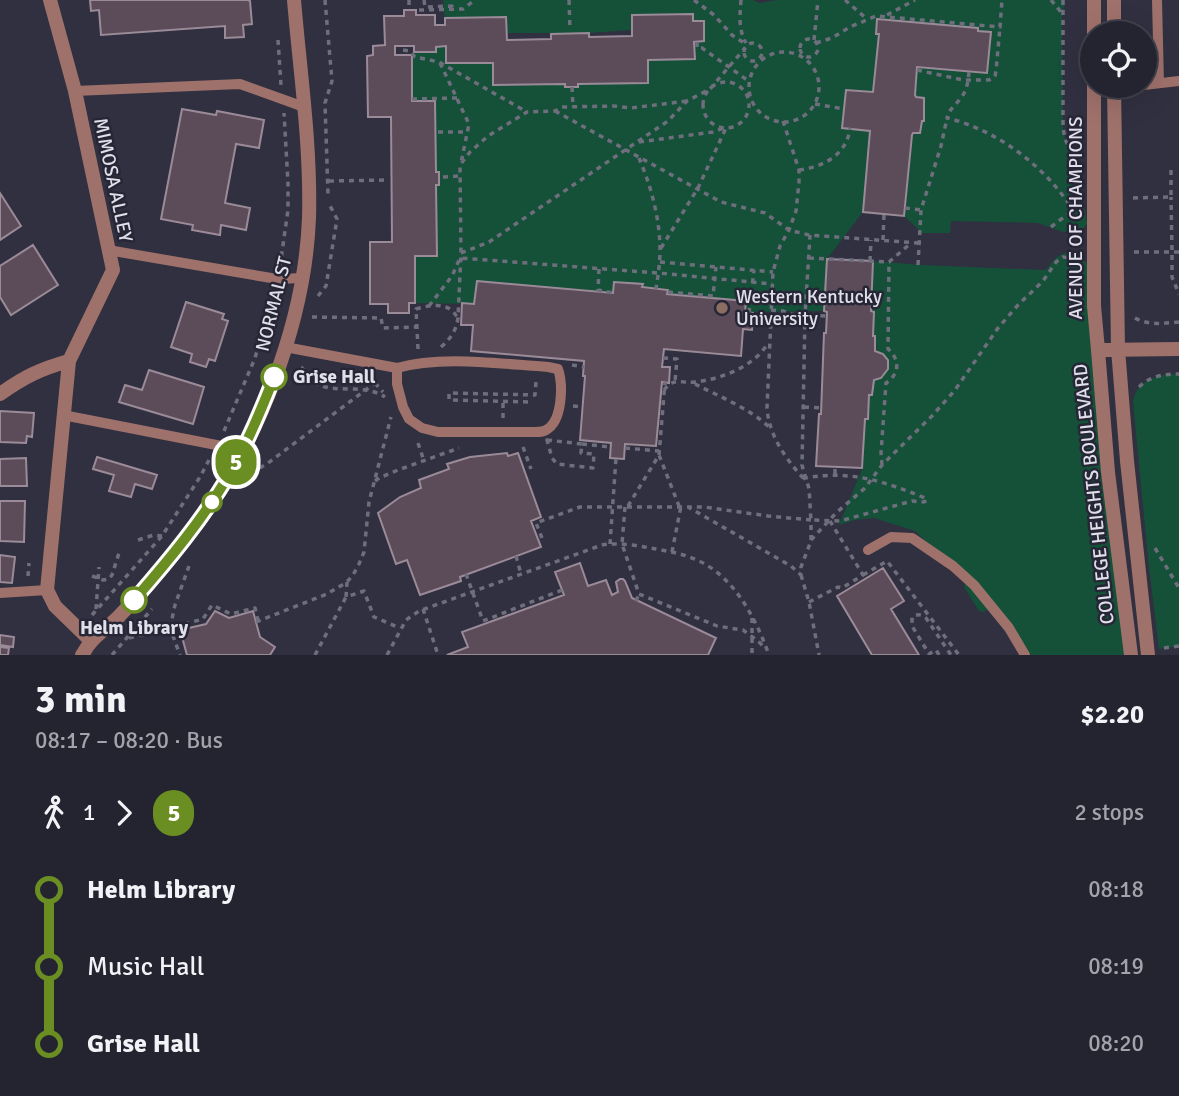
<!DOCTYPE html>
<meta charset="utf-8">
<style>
:root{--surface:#242430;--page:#30303c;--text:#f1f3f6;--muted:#a3a4ab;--line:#41414c}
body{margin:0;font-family:Signika,sans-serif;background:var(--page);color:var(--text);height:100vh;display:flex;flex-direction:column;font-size:26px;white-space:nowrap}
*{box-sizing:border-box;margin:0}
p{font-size:23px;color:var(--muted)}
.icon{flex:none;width:38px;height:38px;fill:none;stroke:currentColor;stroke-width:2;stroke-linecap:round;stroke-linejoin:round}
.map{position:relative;height:655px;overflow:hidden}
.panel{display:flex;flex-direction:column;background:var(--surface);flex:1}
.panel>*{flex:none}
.badge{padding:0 14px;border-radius:23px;font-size:24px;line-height:46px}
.fabs{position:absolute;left:1080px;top:21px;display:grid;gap:14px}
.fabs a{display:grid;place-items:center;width:77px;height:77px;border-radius:50%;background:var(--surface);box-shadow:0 7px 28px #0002,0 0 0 2px var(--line);font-size:35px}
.map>.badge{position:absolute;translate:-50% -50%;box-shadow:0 0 0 4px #fff}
.legs{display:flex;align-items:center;gap:10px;height:77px;padding:0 35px;font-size:23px}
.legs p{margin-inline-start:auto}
.overview{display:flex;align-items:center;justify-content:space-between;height:119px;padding:0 35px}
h1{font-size:38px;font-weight:700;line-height:52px}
ul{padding:0 35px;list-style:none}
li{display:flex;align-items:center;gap:24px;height:77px;font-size:26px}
li i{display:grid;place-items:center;width:10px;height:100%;margin:0 9px;background:currentColor}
li i::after{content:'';width:18px;height:18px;margin:-9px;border:5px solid;border-radius:50%;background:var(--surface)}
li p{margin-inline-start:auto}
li:first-child i{background:linear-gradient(#0000 50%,currentColor 0)}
li:last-child i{background:linear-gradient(currentColor 50%,#0000 0)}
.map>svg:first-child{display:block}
</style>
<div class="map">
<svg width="1179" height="655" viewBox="0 0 1179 655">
<rect width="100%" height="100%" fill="#303040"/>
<path fill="#155039" d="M443,0H753L759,3L777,0H1065L1062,18L1063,127L1065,139L1078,170L1087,224L1083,229L1063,232L1038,223L951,221L950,233H922L904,216L913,135L920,133L922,121L924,120L923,98L916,96L917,67L987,73L991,32L978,31L876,34H879L873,92L846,90L842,127L870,131L863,212L827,259L824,311L745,312V301L667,294V290L642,287V284L614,282L613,293L477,281L474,304L416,303L415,256H437L436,185H439V172H436L412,101L411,55L414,52H436V46H445L446,63H493V85L565,84V87H578V84L648,83V60L694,59V42L704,41V21H693V14L632,15L631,30L589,33H507L506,17L445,18Z
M1066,253L1082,257L1087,264L1125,655H1031L996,605L983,612L979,611L964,587L966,579L915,531L874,518L855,520L839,525L862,469L865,419H868L869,395H872L874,380L881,378L888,369C888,360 886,355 877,351L875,336H873L871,311L873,261L921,265L1046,270C1052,262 1056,255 1066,253Z
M1167,374H1179V646L1159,649L1149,568L1133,402C1136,383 1150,378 1167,374Z"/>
<path fill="#5c4c59" stroke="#9b8a98" stroke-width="2" d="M90,0H248L250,1L252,24L243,25L244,37L225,38V26L101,35L99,10L91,11Z
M404,10H416V15H435V25H445V18L506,17L507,40L551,39V34L589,33V37L632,36V15L693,14V21H704V41L694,42L695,59L648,60V83L578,84V87H565V84L493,85V63H446V46L436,47V52H414V46H395V55H412V101H435L436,172H439V185H436L437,256H415V303H409V313H388V304H370V242H392L391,117H368L367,56L373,55V46L385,45L384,16H404Z
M877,19L978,28V31L991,32L987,73L917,67L915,95L916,97L924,98V121H922L920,133H913L912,135L904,216L863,212L870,131L842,128L846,90L873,92L879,34H876Z
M182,109L216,115L217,111L264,120L259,148L236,144L225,203L250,208L246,230L221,225L220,235L192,230L193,225L161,219Z
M0,193L21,226L0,240Z
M33,245L58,285L11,315L0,297V266Z
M827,259L873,261L871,311L874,312L873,336H875V351L883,354L888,360V369L881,378L874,380L872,395H869L868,419H865L862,468L816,466L819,414H821L824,333H826L827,312L824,311Z
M477,281L613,293L614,282L643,284L642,287L668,290L667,294L746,301L745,312L753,313L752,330L743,329L741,356L664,349L662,367H670L669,383L662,382L656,446L625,444L624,459L610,458L611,443L580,440L585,376H583L584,361L471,351L473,325H461L462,303L474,304Z
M186,302L224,314L222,319L228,321L215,361L209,359L206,367L190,362L192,354L171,347Z
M149,370L204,387L193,424L119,402L125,385L142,390Z
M0,411L34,413L32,437L27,436L26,443L0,442Z
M507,453L508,456L518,453L541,517L531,521L541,547L460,577L461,581L420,595L407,560L396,564L378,513L400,497L421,488L419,480L449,469L447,464L470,457Z
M97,457L157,475L152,489L135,484L131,497L109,491L114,475L93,469Z
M26,458L27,486H0V459Z
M0,501H25L24,542L0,541Z
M0,555L15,557L12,583L0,582Z
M580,563L588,586L606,580L612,595L618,592L616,582L620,579H623L625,581L632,598L716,638L708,655H447L468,647L462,632L564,595L555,572Z
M883,568L904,601L891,609L919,655H872L837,596Z
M215,611L229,618L253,611L260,637L275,647L270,655H187L180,630L206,624Z
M0,635L14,637L13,647L0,645Z
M0,647L9,648L8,655H0Z"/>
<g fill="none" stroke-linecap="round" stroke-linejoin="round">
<path stroke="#6e6e7c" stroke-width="3.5" stroke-dasharray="5 5" stroke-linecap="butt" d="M325,0L332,81L325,103L328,194
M409,0V6
M424,0L425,7L452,6V10
M569,0L570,30
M694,0L714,15L732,35L747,45
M741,0C740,15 738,29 746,43
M845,0L867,19
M1051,0L1061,12
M1063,0V127L1065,139L1075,160
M419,10L463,9L475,0
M887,15L915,0
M800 48a9 9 0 1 1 18 0a9 9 0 1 1-18 0Z
M278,40L281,85
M814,40L818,0
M697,42V48H702L750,82
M744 52a9 9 0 1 1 18 0a9 9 0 1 1-18 0Z
M816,43L832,38L850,27L876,16L1000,27L1002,0
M403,50L410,51L415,57L439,62L527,112
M749 87a35 35 0 1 1 70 0a35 35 0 1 1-70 0Z
M440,63L469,124L461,163
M917,70L963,80H989L995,76L996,71L1000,27
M969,72C968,82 967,91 960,99C955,106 949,109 947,118C997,130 1045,166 1073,210
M703 105a23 23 0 1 1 46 0a23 23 0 1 1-46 0Z
M572,87L573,107
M412,99L457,98
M815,104L844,109
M555,111L721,202L765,213L789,230L809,235L918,243
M783,121L799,170V182L796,211L789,230L780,246L773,272L767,408C769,436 786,459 804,479
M438,132H467
M639,142L713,132L724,128
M639,158C651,186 660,219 660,250C660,263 658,276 656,289
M799,170C823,167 847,155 850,128
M443,177L460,176
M329,181L387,180
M1133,198L1171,197V170
M905,208L921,210
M1051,227L1072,211
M883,240L884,214
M661,248L698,188L726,128
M1134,252H1172L1171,197
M1179,252H1172V277L1179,294
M461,253L489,242L668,121L687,101L710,89L745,48
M809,258L889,262L911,243
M870,261L871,240
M660,262L773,272
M918,265L921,210L941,146L947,118
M280,266L288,210V183L284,113
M599,269L598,290L613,293
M668,292L713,296L716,267
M318,296L326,286L337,219L328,202
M429,306L452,276L460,258L658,273L772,284
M771,310L783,311L796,315L826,316
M749,313L754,270
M312,317L381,318L383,328L417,327
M1135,318C1149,326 1164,323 1179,322
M441,347C451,338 456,331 458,318L461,253L460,165L470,152L488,136L527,112L555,111L562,107L614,106L631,108L687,101
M418,349L416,309C431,305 448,301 457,317
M663,358L677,359L675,381
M572,365L584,367
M301,367C307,372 309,380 317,384C336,394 364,383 385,397
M375,383L383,392
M695,384C720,397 749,408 769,427
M1139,387C1150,376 1164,374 1179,374
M664,390C675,376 681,384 695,382C721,379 754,367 768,343
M528,402L449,400V393L535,395L536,381
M573,406L583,407
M804,407L822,408
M503,418V402
M224,431L255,358L274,294
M547,440L582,444L581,453L594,454L593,468L557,464L552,458Z
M418,443L424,461
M582,444L610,447
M523,447L531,469
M625,448L659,451
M659,455L665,382
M882,465L881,453L886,383C900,374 900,359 888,349L889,262
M251,473L268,463L375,383
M835,474V467
M803,479L805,478C851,470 883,481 925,498L927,501L923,502L912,501L840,521L811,520C810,510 810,499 809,489C807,481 804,473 802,465L805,316L810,235
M375,481L379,478L398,470L459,448
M628,506L659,455L679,506
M625,507L622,544L639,594L717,626L743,630L758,641L765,648
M542,538L536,523L580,507H688L791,566L801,575V567L811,541V520L768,516L704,507H688
M138,540L154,535L162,536
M811,540L836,513L865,488L882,465L932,416L955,390L998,328L1018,305L1043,281L1056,262L1063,257L1077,259
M610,544L616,458
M1155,548L1179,588
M672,552L681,506
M516,556L521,574
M189,566L175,605L170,628L203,619L212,605L231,614L255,608L258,621
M466,574L483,621L562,590
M801,575L809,602L819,655
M863,575L887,561L959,655
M28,576L29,563
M92,576L103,580L109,579L112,575L119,553
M347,582L346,597L364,591L374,617L400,628
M636,601L639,594
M809,602L838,587L842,588L863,575L830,521
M96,609L99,567
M423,609L438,655
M92,615L162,536L200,477L209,460
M752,618V655
M256,622L327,594L347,582L353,575L359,564L364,552L369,502L391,417
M129,638L170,628L180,655
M1164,648L1179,646
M112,655L152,609
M315,655L346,597
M387,655L406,620L419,611L602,545C620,542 639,546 656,549C671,552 685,554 699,561C735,578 756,619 769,655
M939,655L936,650L929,654L912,626V617C917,614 921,614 926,618L951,655"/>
<path stroke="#9f716b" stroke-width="10" d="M1157,0L1159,83
M1144,85L1179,81
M75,91L240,84L304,107
M1094,92L1140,86
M108,250L277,279L303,278
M285,347L397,368C441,355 501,364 548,367L558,369C563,384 563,421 546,430C543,432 539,432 535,432H438L422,428L409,419L403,407L397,384V368
M63,415L242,450
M868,550L891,537L912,538L953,566L974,585L1009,628L1025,655
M0,593L47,590"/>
<path stroke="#9f716b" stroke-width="14" d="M50,0L75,91L113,270L69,361L47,590L55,606L91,641
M1114,0V33
M1094,33V0
M1094,86V306L1098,350
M1114,86L1118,349
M0,394C24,377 40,369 69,361"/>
<path stroke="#9f716b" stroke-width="14" d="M1118,349L1127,461L1148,655
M82,655C85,651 87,646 91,642C100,631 113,624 122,613C148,587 172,557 194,528C258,444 305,323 309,218C311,145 300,72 294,0
M1131,655L1108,472L1098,350L1179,349"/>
</g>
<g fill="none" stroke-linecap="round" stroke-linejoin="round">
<g stroke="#fff" stroke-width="16">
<path id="line-1" d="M134,600C169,560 202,520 229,475C247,444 261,411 274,377"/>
</g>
<use href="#line-1" stroke="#6b8e23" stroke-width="10"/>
</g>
<circle fill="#8d6e63" stroke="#262636" stroke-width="2.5" cx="722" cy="308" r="7"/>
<g fill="#fff" stroke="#6b8e23" stroke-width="3.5">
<circle cx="274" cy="377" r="12"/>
<circle cx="212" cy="502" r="9"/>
<circle cx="134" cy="600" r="12"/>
</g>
<g text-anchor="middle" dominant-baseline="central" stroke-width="5" stroke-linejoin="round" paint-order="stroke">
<g font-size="19" fill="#e0e0eb" stroke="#262636">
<text transform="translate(113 180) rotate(78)">MIMOSA ALLEY</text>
<text transform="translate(1076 218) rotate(-90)">AVENUE OF CHAMPIONS</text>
<text transform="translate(274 304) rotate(-76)">NORMAL ST</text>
<text transform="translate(1094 494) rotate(-96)">COLLEGE HEIGHTS BOULEVARD</text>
</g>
<g font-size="19" fill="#e0e0eb" stroke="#262636" text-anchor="start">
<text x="736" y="297">Western Kentucky<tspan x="736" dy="22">University</tspan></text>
</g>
<g font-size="19" font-weight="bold" fill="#e0e0eb" stroke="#262636" text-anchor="start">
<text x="293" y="377">Grise Hall</text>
<text x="134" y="628" text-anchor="middle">Helm Library</text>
</g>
</g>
</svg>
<div class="fabs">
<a><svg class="icon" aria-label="locate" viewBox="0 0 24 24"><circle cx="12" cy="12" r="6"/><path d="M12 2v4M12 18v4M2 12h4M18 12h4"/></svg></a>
</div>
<b class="badge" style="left:236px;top:462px;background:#6b8e23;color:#fff">5</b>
</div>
<section class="panel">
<div class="overview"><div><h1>3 min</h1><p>08:17 – 08:20 · Bus</p></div><b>$2.20</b></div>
<div class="legs"><svg class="icon" aria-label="walk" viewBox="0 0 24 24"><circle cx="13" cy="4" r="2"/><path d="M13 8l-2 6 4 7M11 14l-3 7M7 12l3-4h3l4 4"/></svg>1<svg class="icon" aria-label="forward" viewBox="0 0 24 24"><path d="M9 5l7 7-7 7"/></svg><b class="badge" style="background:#6b8e23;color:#fff">5</b><p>2 stops</p></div>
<ul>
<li><i style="color:#6b8e23"></i><b>Helm Library</b><p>08:18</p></li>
<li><i style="color:#6b8e23"></i><span>Music Hall</span><p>08:19</p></li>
<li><i style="color:#6b8e23"></i><b>Grise Hall</b><p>08:20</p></li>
</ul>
</section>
